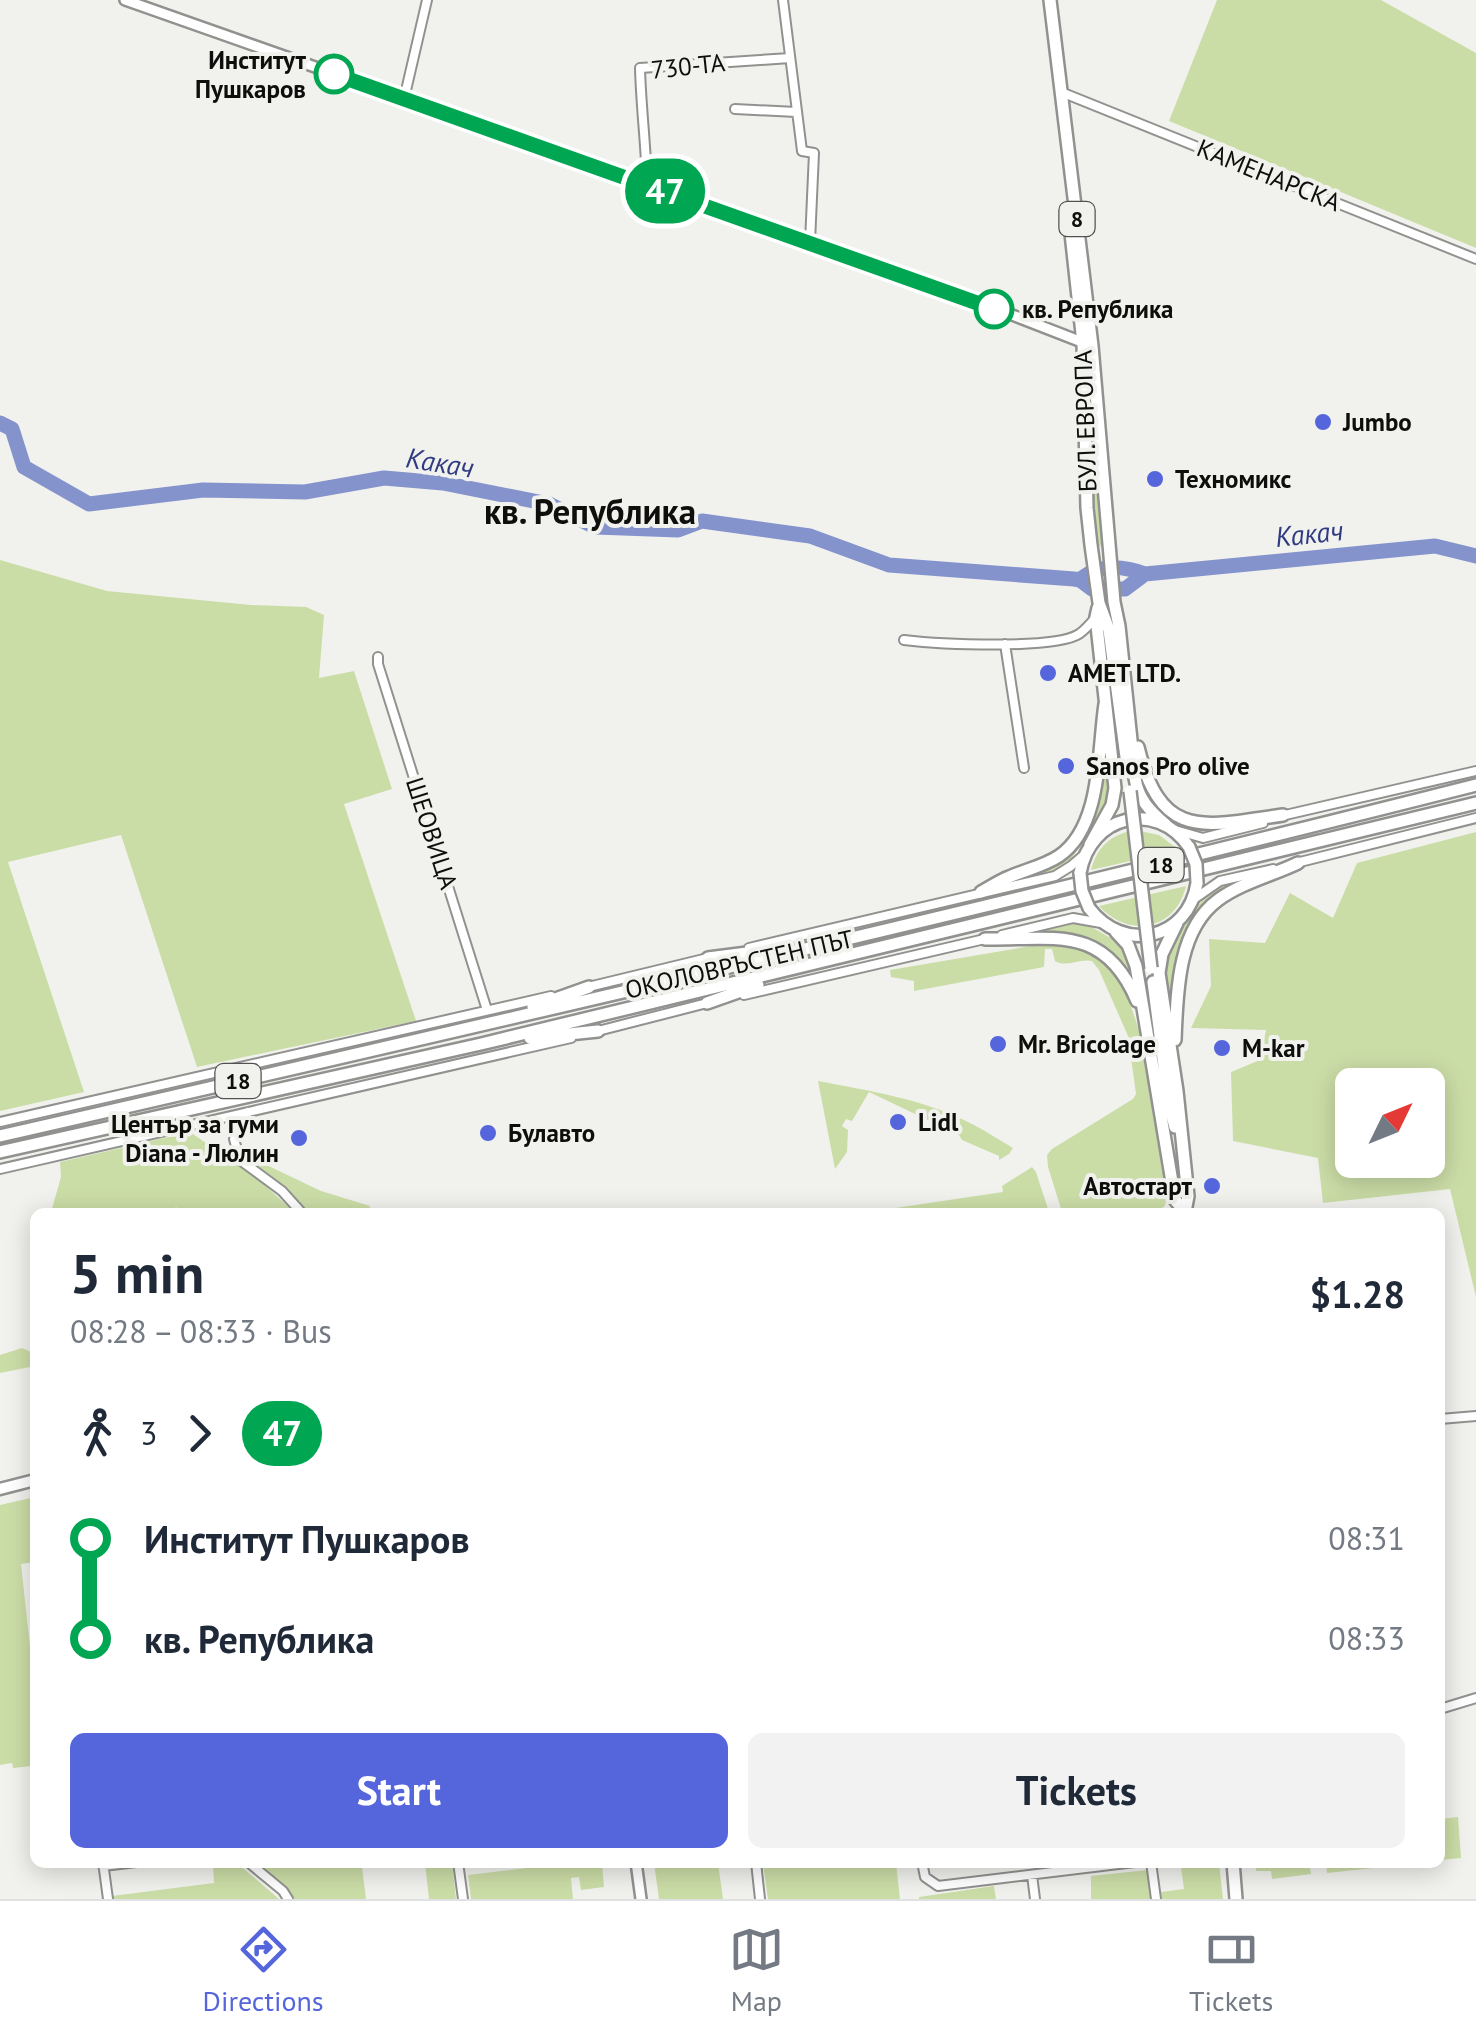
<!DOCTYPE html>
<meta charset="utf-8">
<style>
:root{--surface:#fff;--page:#f2f2f3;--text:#1f2937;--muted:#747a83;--line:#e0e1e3;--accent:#5565dc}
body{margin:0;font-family:"PT Sans",sans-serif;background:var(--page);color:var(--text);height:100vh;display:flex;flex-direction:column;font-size:38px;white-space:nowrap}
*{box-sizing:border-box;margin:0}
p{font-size:32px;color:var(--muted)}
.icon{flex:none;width:55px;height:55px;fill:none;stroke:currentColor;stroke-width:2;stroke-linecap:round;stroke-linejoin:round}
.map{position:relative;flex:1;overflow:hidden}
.panel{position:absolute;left:30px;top:1208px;width:1415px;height:660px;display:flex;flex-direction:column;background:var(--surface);border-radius:15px;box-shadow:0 5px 25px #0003}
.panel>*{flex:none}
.badge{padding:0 20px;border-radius:32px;font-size:35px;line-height:65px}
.needle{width:65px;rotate:47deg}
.tools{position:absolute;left:1335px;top:1068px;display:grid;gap:20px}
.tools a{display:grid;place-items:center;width:110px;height:110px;border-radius:15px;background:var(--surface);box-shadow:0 5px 25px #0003;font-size:50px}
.map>.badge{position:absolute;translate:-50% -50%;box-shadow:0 0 0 5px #fff}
.legs{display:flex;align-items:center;gap:15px;height:110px;padding:0 40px;font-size:32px}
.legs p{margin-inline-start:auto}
.summary{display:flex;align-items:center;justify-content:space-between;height:170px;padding:0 40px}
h1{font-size:55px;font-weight:700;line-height:75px}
.primary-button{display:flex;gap:20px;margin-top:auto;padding:20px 40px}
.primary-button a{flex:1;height:115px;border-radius:15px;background:var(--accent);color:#fff;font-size:40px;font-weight:700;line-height:115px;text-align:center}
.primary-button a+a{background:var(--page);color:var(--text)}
ul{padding:0 40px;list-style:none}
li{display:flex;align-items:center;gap:35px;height:100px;font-size:38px}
li i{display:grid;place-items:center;width:15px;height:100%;margin:0 12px;background:currentColor}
li i::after{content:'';width:25px;height:25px;margin:-12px;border:8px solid;border-radius:50%;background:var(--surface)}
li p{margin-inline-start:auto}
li:first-child i{background:linear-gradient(#0000 50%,currentColor 0)}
li:last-child i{background:linear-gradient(currentColor 50%,#0000 0)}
.menu{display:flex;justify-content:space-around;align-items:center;height:140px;border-top:2px solid var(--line);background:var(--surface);font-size:28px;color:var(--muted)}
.menu a{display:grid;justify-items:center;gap:5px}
.menu .selected{color:var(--accent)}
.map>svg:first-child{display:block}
</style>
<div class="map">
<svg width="1476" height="1899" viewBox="0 0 1476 1899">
<rect width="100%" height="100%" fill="#f1f2ee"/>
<path fill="#cbdda7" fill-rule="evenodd" d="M1217,0H1381L1476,53V248L1169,121Z
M1095,440L1102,542L1100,547L1097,546C1093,511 1092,476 1092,442Z
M0,560L107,591L251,605L306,607L324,615L319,678L354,671L392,789L344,804L416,1021L197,1067L121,835L8,862L84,1092L0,1111Z
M1104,741L1111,789L1108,806L1069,862L1051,872L1011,881L1083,837Z
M1135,830L1159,835L1179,850L1091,870C1097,847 1111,834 1135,830Z
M1476,832V1297L1450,1189L1323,1203L1318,1158L1233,1141L1231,1072L1260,1060L1266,1030L1191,1028L1211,986L1209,939L1265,943L1290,893L1333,918L1357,863ZM1352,1085H1428V1160H1352Z
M1261,874L1198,914L1171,1016C1168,1002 1162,984 1163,969C1164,950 1199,899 1215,888C1228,879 1246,877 1261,874Z
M1186,886C1176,930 1129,939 1099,906Z
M1081,921L1116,941L1127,951L1136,984L1080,939L1060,934H1019L1066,922Z
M1043,944C1070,945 1094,951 1113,973C1147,1013 1160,1144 1168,1198L1164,1207L1149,1212H1062L1048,1167L1047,1155L1052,1149L1133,1099L1136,1094L1128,1036L1099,970L1092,961C1080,958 1066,968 1055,961L1052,949H1045L1044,967L914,991V981L891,977L890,970Z
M818,1081C870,1091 924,1099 972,1124C986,1131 999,1140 1013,1148L1009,1154L999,1160V1156L962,1140L959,1135L869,1092L852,1121L846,1119L842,1126L848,1130L847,1152L835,1169Z
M190,1132L257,1178L294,1212H181L176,1207L172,1212H51L61,1177L60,1162Z
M248,1156L321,1191L370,1206L369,1212H306L289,1191L248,1162L246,1158Z
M1032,1167L1036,1172L1049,1212H883L882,1210L1003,1192L1002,1186Z
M22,1348L29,1351L35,1366L0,1373V1355Z
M35,1497V1562L21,1564L35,1693L34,1777L32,1766L13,1768L12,1763L0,1765V1505Z
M1458,1817L1461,1858L1440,1860V1819Z
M575,1862L602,1863L604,1887L581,1890L579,1877L571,1878L573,1899H471L468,1875Z
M233,1863L244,1869L279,1899H112V1896L214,1883L213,1865Z
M256,1863H398L362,1867L366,1899H294L286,1888Z
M425,1863H452L456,1899H429Z
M654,1863H718L723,1899H659Z
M763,1863H896L900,1899H768Z
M1219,1863L1223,1899H1162L1161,1892L1184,1889L1181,1867Z
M1256,1863H1309L1311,1874L1272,1879L1271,1871H1256Z
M1326,1863V1862L1419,1863L1327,1873Z
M1148,1870L1152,1899H1091V1876Z
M994,1886L996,1899H919V1897Z"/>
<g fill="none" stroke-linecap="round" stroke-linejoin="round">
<path stroke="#8593cd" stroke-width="15" d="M0,423L12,429L24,467L89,504L203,490L305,492L384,478L443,483L549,504L595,527L678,530L702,521L810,536L889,565L1074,579L1080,580L1092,589H1125L1145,574
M1082,578C1100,564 1124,566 1145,574L1435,546L1476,556"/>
<g stroke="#91928f" stroke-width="12">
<path id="minor" d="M783,0L802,151L814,153L810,242
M1061,92L1476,259
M404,99L427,0
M735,109L796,112
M647,184C646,145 641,107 640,68L790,58
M904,640C936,644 1054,650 1079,634C1085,630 1091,623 1096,617
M1005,644L1024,768
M378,657V664L487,1010
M1281,816L1476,771
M1175,830L1203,838L1263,823
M1296,863L1476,818
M1194,899L1220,881L1273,869
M1002,935L1073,918L1101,923
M749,948L1055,876L1071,866L1085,854
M584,988L712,957
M744,995L989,938
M594,1032L711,1002
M248,1112L234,1139L240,1160L282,1191L301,1212
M0,1122L551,996
M0,1169L571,1038
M1440,1419L1476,1416
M1440,1709L1476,1698
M103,1862L108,1899
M248,1862L283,1891L288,1899
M458,1862L463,1899
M756,1862L760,1899
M922,1862L925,1877L938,1886L1135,1862
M1151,1862L1156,1899
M103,1866L137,1862
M1032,1875L1035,1899"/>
</g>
<g stroke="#91928f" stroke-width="14">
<path id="tertiary" d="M125,0L953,292L1087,344
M636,1862L641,1899"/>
</g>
<g stroke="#91928f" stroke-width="15">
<path id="secondary" d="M0,1489L35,1480"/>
</g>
<g stroke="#91928f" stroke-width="16">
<path id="primary" d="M1050,0L1092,346L1114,602L1119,626L1135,778C1138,799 1150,811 1166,825
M1069,215L1083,343L1087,508L1091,545L1099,603L1109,630L1126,757
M1138,747C1161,842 1204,826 1283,815
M1090,845L1112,805L1115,788L1096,617L1098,608
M1080,873C1090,815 1156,799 1189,847
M981,892C990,887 999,881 1009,877C1025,870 1044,866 1059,856C1102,827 1098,750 1105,704
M1089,908C1124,954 1188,940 1197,883
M1177,923L1162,954L1159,973L1177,1091L1188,1196L1185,1212
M1116,932L1128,945L1136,966L1175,1200L1185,1212
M985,939C1053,940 1104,923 1137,1001
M1153,982L1169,1104L1175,1127
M1175,1040C1177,994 1177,930 1218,900C1241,883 1273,875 1298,863
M1233,1862L1236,1899"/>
</g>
<g stroke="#91928f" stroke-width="16">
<path id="trunk" d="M708,958L771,950
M707,1003L758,985
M533,1007L589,987
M530,1038L598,1031
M0,1136C493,1023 986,909 1476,785
M0,1152L481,1044L1476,803"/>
</g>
<use href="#minor" stroke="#fff" stroke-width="8"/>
<use href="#tertiary" stroke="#fff" stroke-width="9"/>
<use href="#secondary" stroke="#fff" stroke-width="10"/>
<use href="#primary" stroke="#fff" stroke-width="11"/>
<use href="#trunk" stroke="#fff" stroke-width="11"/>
<g stroke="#91928f" stroke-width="16" stroke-linecap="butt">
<path id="primary-bridge" d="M1130,791L1151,968
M1189,847L1196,864L1197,883
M1080,873L1082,891L1089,908"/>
</g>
<use href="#primary-bridge" stroke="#fff" stroke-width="11"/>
</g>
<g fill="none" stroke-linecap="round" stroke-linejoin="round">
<g stroke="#fff" stroke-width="22">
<path id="line-1" d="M334,74L994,309"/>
</g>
<use href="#line-1" stroke="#00a651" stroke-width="15"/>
</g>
<g fill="#fff" stroke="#00a651" stroke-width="5">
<circle cx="334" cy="74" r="18"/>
<circle cx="994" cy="309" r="18"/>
</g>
<g fill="#5565dc" stroke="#f1f2ee" stroke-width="4">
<circle cx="1323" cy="422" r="10"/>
<circle cx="1155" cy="479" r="10"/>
<circle cx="1048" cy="673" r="10"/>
<circle cx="1066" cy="766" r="10"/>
<circle cx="998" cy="1044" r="10"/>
<circle cx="1222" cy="1048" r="10"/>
<circle cx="898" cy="1122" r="10"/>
<circle cx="488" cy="1133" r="10"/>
<circle cx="299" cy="1138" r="10"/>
<circle cx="1212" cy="1186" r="10"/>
</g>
<g text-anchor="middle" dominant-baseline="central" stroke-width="8" stroke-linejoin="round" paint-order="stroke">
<g fill="#f1f2ee" stroke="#525250" stroke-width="2.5">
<rect x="1059.5" y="202" width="35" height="34" rx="8"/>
<rect x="1138.5" y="848" width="45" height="34" rx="8"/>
<rect x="215.5" y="1064" width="45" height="34" rx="8"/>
</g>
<g font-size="22" font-weight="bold" fill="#0e0e0d">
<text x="1077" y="219">8</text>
<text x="1161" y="865">18</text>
<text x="238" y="1081">18</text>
</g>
<g font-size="25" font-weight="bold" fill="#0e0e0d" stroke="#f1f2ee" text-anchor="end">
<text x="306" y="60">Институт<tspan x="306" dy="29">Пушкаров</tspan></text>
<text x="1022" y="309" text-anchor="start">кв. Република</text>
</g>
<g font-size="25" fill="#0e0e0d" stroke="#f1f2ee">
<text transform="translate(688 66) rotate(-6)">730-ТА</text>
<text transform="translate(1269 175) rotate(22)">КАМЕНАРСКА</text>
<text transform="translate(1085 421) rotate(-92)">БУЛ. ЕВРОПА</text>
<text transform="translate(432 833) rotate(72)">ШЕОВИЦА</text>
<text transform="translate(739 964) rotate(-13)">ОКОЛОВРЪСТЕН ПЪТ</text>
</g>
<g font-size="25" font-weight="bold" fill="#0e0e0d" stroke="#f1f2ee" text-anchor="start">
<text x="1343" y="422">Jumbo</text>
<text x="1175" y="479">Техномикс</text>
<text x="1068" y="673">AMET LTD.</text>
<text x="1086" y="766">Sanos Pro olive</text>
<text x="1018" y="1044">Mr. Bricolage</text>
<text x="1242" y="1048">M-kar</text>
<text x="918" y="1122">Lidl</text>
<text x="279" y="1124" text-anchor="end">Център за гуми<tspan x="279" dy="29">Diana - Люлин</tspan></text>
<text x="508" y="1133">Булавто</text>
<text x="1192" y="1186" text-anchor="end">Автостарт</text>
</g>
<g font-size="28" font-style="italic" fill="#303b81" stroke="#f1f2ee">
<text transform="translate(440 462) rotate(9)">Какач</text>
<text transform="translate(1309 533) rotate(-6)">Какач</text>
</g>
<g font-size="35" font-weight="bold" fill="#0e0e0d" stroke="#f1f2ee">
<text x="590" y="511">кв. Република</text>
</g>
</g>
</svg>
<div class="tools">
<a><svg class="needle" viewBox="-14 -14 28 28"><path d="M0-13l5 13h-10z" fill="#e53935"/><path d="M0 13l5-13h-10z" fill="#747a83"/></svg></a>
</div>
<b class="badge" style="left:665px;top:191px;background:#00a651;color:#fff">47</b>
<section class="panel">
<div class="summary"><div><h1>5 min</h1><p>08:28 – 08:33 · Bus</p></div><b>$1.28</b></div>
<div class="legs"><svg class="icon" aria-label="walk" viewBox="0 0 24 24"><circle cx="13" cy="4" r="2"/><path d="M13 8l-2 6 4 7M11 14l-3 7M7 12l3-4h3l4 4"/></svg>3<svg class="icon" aria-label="forward" viewBox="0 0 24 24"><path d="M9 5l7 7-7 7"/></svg><b class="badge" style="background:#00a651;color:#fff">47</b></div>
<ul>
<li><i style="color:#00a651"></i><b>Институт Пушкаров</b><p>08:31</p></li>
<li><i style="color:#00a651"></i><b>кв. Република</b><p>08:33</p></li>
</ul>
<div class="primary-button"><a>Start</a><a>Tickets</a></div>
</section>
</div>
<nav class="menu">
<a class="selected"><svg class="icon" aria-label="directions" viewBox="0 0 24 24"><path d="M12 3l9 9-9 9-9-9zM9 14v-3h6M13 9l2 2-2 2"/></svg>Directions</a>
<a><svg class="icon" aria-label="map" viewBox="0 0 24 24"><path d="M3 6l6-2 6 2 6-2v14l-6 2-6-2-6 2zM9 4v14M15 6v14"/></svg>Map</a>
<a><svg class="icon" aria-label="tickets" viewBox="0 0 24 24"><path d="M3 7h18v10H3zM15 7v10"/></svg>Tickets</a>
</nav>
